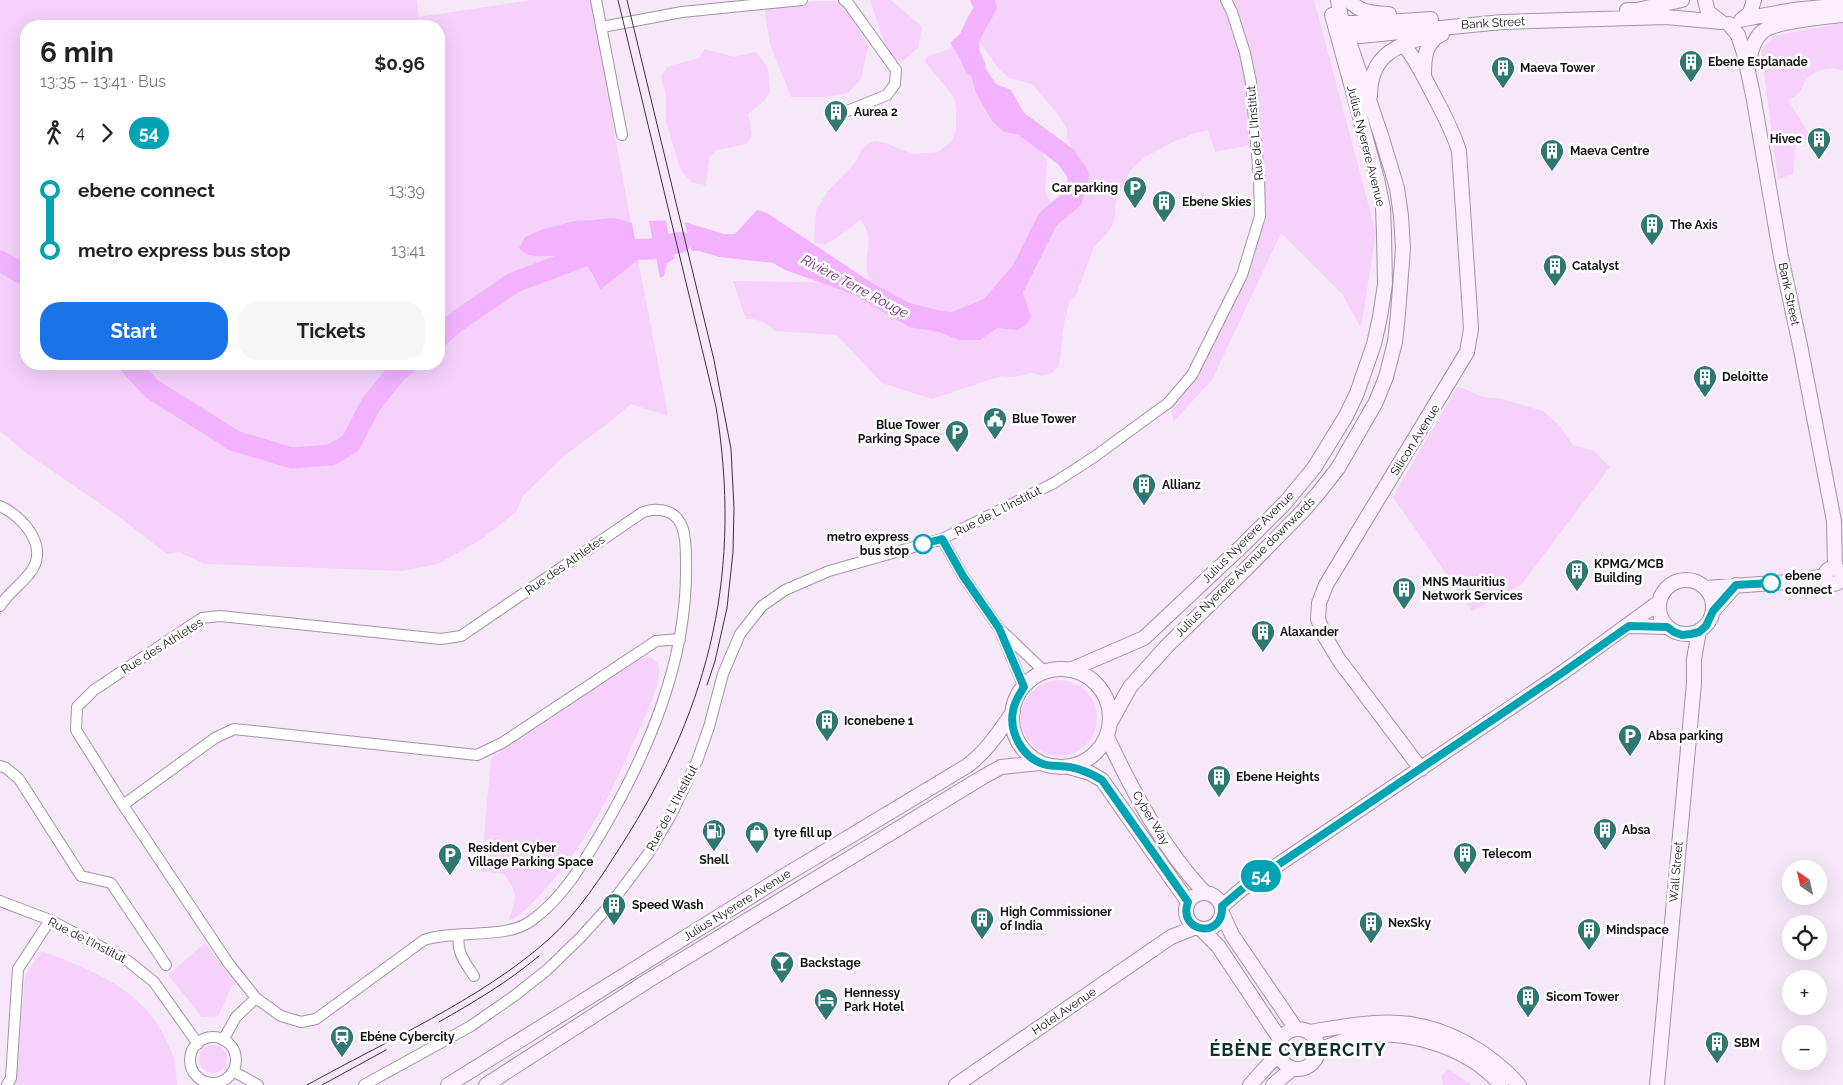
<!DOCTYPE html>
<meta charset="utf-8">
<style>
:root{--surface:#fff;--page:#f6f6f6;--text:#222;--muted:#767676;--accent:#1a73e8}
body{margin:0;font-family:Raleway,sans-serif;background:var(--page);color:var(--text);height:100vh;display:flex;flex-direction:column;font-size:19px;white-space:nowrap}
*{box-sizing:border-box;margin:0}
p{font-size:16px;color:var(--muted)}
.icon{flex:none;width:28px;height:28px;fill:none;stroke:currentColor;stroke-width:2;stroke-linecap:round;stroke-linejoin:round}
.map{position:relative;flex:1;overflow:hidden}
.panel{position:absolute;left:20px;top:20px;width:425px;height:350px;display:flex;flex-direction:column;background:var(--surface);border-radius:20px;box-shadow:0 5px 20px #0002}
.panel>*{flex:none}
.badge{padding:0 10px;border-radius:16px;font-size:18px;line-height:32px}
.needle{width:32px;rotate:326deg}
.fabs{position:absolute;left:1782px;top:860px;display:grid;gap:10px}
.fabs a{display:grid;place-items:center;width:45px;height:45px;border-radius:50%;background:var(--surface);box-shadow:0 5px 20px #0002;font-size:25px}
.map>.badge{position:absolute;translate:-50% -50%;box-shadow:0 0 0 2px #fff}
.legs{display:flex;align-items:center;gap:8px;height:55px;padding:0 20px;font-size:16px}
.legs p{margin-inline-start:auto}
.headline{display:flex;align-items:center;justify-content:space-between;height:85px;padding:0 20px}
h1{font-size:28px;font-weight:700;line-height:38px}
.primary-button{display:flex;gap:10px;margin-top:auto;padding:10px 20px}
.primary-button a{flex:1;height:58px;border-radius:20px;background:var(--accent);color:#fff;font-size:20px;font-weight:700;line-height:58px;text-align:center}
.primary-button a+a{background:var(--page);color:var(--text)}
ul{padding:0 20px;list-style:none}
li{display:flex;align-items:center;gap:18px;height:60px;font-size:19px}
li i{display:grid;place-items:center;width:8px;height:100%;margin:0 6px;background:currentColor}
li i::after{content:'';width:12px;height:12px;margin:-6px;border:4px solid;border-radius:50%;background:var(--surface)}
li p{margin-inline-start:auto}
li:first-child i{background:linear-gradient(#0000 50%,currentColor 0)}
li:last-child i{background:linear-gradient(currentColor 50%,#0000 0)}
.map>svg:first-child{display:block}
</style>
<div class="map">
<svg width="1843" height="1085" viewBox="0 0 1843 1085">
<rect width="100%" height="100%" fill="#f6e8f9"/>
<path fill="#f5d1fc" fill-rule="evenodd" d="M0,0H417L419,17L532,0H595L612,119L631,223C601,214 573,221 544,229L549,257C554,256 560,254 565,254C584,256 592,274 600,290L638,259L668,416L631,404L611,421L564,456L523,496L516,512L482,539L438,564L403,571L204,564L179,552L167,554L114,513L26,453L0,431ZM26,26H439V364H26Z
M870,0H891L922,27L918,48L902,62L892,58L886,48Z
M978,0H1314L1376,233L1361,328L1342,294L1281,233L1212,380L1174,421L1168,403L1192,375L1242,275L1260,216L1255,144L1215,152L1208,130L1195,133L1173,142L1145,157L1130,171L1116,200L1114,222L1109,231L1094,247L1076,295L1069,303L1064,324L1059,366L1052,373L1042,376L1032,373L1012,377L1001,376L932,399L882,383L837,335L775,331C766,322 759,319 746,319L733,281L871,283C870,279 868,275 867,271C864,251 876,237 860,220L835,239L824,245L814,242L816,210L828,191L855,163L862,149L870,142L876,141L886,143L912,154L938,152L951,142L956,131V108L954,97L925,62L927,57C936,53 944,52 952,47L970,72L976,93L1009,134L1025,136L1039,143L1047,163L1045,191L1050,202H1056L1069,181L1076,162V156L1067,138V129L1057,113L1032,84L1009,78L998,68L977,38L965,27L967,17Z
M817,1H841L864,38L868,47L861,79L848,93L826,97H791L770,44L764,6Z
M1843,23V71C1833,65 1812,70 1806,80C1803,84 1802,90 1798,94C1795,97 1791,98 1788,100L1811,137L1795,146L1793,174L1778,179L1761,51L1773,36Z
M705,49L734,57L756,52L768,68L770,91L765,100L748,114L752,134L747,144L717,150L709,158L706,185L693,183L681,171L666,122V96L661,77L667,67L699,58Z
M1457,387L1463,388L1482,397L1502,399L1543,411L1559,425L1573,445L1594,451L1610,467L1521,585L1472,611L1393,497Z
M647,657C653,658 659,662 659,669C659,688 648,710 640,727C614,789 587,844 541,894C532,903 522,916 509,920C516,897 519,895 504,874L481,871L491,758L636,660Z
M1021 718a38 38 0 1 1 76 0a38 38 0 1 1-76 0Z
M205,943L234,982L218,1016L202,1017L168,975Z
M41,951C91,969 143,989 166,1040C169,1047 174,1055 175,1062C176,1069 176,1077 177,1085H15L25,976Z
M199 1059a14 14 0 1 1 28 0a14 14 0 1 1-28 0Z
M1449,1069L1471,1085H1443L1441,1076Z"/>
<path fill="#f2b2ff" d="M961,33H966L973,41L978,57L996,84L1011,90L1027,118L1040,129L1043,134V139L1039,143L1025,136L1004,132L992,121L976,93L970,72L952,47L951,42Z
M757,210L767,213L872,283L910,303L941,311L952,312L984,299L1019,258H1030L1021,287L1031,317L1026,325L1017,330L997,328L980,340H959L939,332L909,327L855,295L785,270L773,263L719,257L699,251H688L667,263L664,276L660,278L649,221L678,220L724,234H735Z
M614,218L632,223L639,259L600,290C595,279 590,268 581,261C565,247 533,266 519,248L525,237L544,229L574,221Z"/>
<path fill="#f6e8f9" d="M665,218H678L684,219L692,253H688L675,260Z"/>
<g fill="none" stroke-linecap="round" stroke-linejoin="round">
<path stroke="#f2b2ff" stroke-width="21" d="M975,66C960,42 975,28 986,7L984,2L981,0
M0,261L26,276
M1015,285L1048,219L1071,200L1078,184V174L1066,157L1020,123
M439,337L456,322L513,283L600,250L651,249L681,242
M129,364L152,389L235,441L292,458L331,455L351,443L371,404L397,372L407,364"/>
<g stroke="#a294a4" stroke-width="12">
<path id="street" d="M596,0L622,135
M602,27L682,12L802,0
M837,115L887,95L895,84L896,70L848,3L844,0
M0,506C24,517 51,549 29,574C19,586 8,594 0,606
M942,539L963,576L999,628L1024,687
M1002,631L1045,672
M0,766L6,768L19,779L81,876L111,883L166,965
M123,805L215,738L234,729L477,755L502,743L656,641L680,639
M0,901L50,920L128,961L154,982L198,1044
M459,935C456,952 465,962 474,976
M190 1060a23 23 0 1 1 46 0a23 23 0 1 1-46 0Z
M223,1040L236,1017L256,998L229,964L123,805L76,730L77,707L94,690L202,618L220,616L441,639L461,636L643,512C647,511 653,509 658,510C687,511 686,542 686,563C688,659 649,751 601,833C582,865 562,899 531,921C505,940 455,929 424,940L316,1019L301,1022L281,1016L256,998
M233,1071L258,1085
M7,1085L11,1078L18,969L50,920
M364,1085L471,1026L514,996L547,970L580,938L610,905L648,854L671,815L697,761L709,727L723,674L740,634L762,606L785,590L829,571L942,539L1054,483L1094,457L1168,403L1192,375L1242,275L1260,216L1259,178L1251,82L1245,53L1232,12L1226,0"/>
</g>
<g stroke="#a294a4" stroke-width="16">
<path id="secondary" d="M1349,0C1360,13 1373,13 1389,14
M1705,0L1708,12L1721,22
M1627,10H1637L1682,0
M1744,19L1793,10L1843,5
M1741,20L1750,13L1754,0
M1729,24L1738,35L1744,53L1753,95L1781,257L1801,350L1834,521L1835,569
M1341,25L1349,32L1360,36L1502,22L1666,17L1721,22
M1339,31L1342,26L1348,23H1374L1431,19
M1403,44C1416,59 1424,77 1433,94C1443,113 1453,131 1459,151L1470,313L1471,329L1467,352L1326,585L1319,603L1318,619L1324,635L1339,660L1421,769
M1748,64C1751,53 1753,40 1762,32C1774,21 1825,17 1843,15
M1424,75C1424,58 1425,42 1442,34
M1370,96C1370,51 1401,45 1436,33
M1825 576a8 8 0 1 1 16 0a8 8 0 1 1-16 0Z
M1659 607a27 27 0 1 1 54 0a27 27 0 1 1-54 0Z
M1706,588L1787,582L1826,576
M1713,611L1736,585
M1629,626L1667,627
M1012 718a49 49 0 1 1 98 0a49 49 0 1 1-98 0Z
M1070,670L1144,638L1243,545L1285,503L1314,468L1346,416L1357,393L1374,344L1380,317L1385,284L1384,234L1383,208L1377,179L1332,15
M1110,723L1130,687L1167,646L1244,571L1303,511L1320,491L1338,468L1376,402L1386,377L1395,342L1398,314L1403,248L1401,216L1397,188L1381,135L1341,18L1338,0
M1107,737C1133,792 1162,847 1204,892
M1069,767L1090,773L1102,780L1188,902
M1186 911a18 18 0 1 1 36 0a18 18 0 1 1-36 0Z
M1222,906L1242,889L1562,673L1658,603
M1222,913L1232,935L1296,1029
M1201,929L1218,946L1280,1039
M1278 1049a20 20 0 1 1 40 0a20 20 0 1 1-40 0Z
M1309,1032C1339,1027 1371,1021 1400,1023C1445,1026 1490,1052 1519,1085
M1319,1050C1331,1045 1343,1040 1356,1037C1405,1028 1468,1046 1501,1085
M448,1085L779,879L967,766C987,751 999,732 1013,712
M486,1085L649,980L983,777L1001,767L1040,763
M956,1085L1171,937L1196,927
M1250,1085L1278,1054
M1273,1085L1292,1069
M1657,1085L1694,683V659L1699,631"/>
</g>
<use href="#street" stroke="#fff" stroke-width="10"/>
<use href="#secondary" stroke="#fcedff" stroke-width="14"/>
<path stroke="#39333a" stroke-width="1" d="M627,0L714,360L731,449L734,508L733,552L727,608L715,661L707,685
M439,1022C474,1002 508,982 539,956
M307,1085C386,1041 480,1000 548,940C579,912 602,876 624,841C712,703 742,569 716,407L618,0
M322,1085L386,1050"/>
</g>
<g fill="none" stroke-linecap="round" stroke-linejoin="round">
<g stroke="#fff" stroke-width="11">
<path id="line-1" d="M923,544L942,539L963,576L999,628L1024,687C1019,695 1014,702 1013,711C1009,732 1022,757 1043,764C1052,767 1060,765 1070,767C1081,769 1092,774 1102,780L1188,902C1177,933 1224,940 1222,906L1242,889L1562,673L1629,626L1667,627L1674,632L1682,635L1691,634L1699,632L1706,626L1713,611L1736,585L1771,583"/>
</g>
<use href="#line-1" stroke="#00a3b4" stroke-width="8"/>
</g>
<defs>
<g id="building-pin" transform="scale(1.25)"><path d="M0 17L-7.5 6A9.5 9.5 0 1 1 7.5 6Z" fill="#2f7770" stroke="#fff"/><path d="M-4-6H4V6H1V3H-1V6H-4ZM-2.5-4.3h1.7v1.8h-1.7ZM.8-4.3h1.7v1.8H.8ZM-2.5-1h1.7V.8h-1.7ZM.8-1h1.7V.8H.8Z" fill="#fff"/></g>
<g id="parking-pin" transform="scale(1.25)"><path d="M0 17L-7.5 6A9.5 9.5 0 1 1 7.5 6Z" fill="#2f7770" stroke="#fff"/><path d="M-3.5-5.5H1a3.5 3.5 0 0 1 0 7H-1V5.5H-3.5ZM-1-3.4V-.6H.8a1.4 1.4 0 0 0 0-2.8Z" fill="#fff"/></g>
<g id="civic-pin" transform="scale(1.25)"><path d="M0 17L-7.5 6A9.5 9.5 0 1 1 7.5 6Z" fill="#2f7770" stroke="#fff"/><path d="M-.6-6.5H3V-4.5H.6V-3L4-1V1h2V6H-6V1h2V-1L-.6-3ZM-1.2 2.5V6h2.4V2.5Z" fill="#fff"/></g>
<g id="fuel-pin" transform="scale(1.25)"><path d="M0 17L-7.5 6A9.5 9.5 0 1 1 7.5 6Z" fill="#2f7770" stroke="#fff"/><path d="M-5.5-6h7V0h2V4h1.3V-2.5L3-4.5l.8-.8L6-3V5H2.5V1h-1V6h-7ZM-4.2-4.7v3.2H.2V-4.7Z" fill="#fff"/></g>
<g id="shop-pin" transform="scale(1.25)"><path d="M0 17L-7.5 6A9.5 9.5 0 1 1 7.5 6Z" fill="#2f7770" stroke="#fff"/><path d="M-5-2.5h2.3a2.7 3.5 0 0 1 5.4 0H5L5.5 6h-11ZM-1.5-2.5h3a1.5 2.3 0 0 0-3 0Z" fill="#fff"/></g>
<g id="bar-pin" transform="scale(1.25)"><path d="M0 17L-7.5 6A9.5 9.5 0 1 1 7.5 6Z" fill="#2f7770" stroke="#fff"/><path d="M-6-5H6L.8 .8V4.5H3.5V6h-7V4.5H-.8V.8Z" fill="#fff"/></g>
<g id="hotel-pin" transform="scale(1.25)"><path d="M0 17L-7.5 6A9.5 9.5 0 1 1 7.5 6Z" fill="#2f7770" stroke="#fff"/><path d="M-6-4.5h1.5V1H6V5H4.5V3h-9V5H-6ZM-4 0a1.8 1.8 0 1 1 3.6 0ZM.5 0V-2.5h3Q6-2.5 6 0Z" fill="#fff"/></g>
<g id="station-pin" transform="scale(1.25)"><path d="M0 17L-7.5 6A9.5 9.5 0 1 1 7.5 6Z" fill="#2f7770" stroke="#fff"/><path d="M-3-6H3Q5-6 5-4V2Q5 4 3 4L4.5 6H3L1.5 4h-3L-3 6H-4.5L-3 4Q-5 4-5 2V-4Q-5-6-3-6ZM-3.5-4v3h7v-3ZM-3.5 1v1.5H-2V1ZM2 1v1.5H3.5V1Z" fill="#fff"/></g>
</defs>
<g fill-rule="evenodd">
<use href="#building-pin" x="1691" y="62"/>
<use href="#building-pin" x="1503" y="68"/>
<use href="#building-pin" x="836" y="112"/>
<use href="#building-pin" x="1819" y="139"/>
<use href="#building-pin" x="1552" y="151"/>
<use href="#parking-pin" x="1135" y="188"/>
<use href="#building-pin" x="1164" y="202"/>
<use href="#building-pin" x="1652" y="225"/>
<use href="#building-pin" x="1555" y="266"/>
<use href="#building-pin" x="1705" y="377"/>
<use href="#civic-pin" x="995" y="419"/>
<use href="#parking-pin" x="957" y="432"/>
<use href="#building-pin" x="1144" y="485"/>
<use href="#building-pin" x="1577" y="571"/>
<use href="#building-pin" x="1404" y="589"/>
<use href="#building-pin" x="1263" y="632"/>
<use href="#building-pin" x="827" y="721"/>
<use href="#parking-pin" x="1630" y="736"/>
<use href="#building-pin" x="1219" y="777"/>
<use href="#building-pin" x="1605" y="830"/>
<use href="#fuel-pin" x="714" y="831"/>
<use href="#shop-pin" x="757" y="833"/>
<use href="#building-pin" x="1465" y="854"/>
<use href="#parking-pin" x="450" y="855"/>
<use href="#building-pin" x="614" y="905"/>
<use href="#building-pin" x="982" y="919"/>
<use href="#building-pin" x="1371" y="923"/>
<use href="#building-pin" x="1589" y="930"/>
<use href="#bar-pin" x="782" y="963"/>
<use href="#building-pin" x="1528" y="997"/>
<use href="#hotel-pin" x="826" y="1000"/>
<use href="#station-pin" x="342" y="1037"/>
<use href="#building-pin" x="1717" y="1043"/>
</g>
<g fill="#fff" stroke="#00a3b4" stroke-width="2.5">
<circle cx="923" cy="544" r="9"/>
<circle cx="1771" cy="583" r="9"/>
</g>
<g text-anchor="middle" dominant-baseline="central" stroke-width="5" stroke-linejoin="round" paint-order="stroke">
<g font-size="12" fill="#151116" stroke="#fff">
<text transform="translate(1493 23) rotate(-3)">Bank Street</text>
<text transform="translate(1255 133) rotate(-95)">Rue de L l'Institut</text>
<text transform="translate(1366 146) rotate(76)">Julius Nyerere Avenue</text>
<text transform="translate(1789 294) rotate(78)">Bank Street</text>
<text transform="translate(1415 440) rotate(-58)">Silicon Avenue</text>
<text transform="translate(998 511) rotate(-27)">Rue de L l'Institut</text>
<text transform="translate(1248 537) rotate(-45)">Julius Nyerere Avenue</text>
<text transform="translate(565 565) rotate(-35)">Rue des Athletes</text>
<text transform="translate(1245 567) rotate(-45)">Julius Nyerere Avenue downwards</text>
<text transform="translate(162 646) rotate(-32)">Rue des Athletes</text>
<text transform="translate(672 808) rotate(-62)">Rue de L l'Institut</text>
<text transform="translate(1151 818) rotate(59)">Cyber Way</text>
<text transform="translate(1676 872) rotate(-85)">Wall Street</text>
<text transform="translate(737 905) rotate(-32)">Julius Nyerere Avenue</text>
<text transform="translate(87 940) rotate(27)">Rue de l'Institut</text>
<text transform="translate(1064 1011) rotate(-34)">Hotel Avenue</text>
</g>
<g font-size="12" font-weight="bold" fill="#151116" stroke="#fff" text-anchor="start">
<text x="1708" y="62">Ebene Esplanade</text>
<text x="1520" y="68">Maeva Tower</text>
<text x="854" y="112">Aurea 2</text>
<text x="1802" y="139" text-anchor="end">Hivec</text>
<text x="1570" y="151">Maeva Centre</text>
<text x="1118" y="188" text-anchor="end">Car parking</text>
<text x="1182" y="202">Ebene Skies</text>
<text x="1670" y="225">The Axis</text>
<text x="1572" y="266">Catalyst</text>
<text x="1722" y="377">Deloitte</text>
<text x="1012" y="419">Blue Tower</text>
<text x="940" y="425" text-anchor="end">Blue Tower<tspan x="940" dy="14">Parking Space</tspan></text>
<text x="1162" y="485">Allianz</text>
<text x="1594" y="564">KPMG/MCB<tspan x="1594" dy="14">Building</tspan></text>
<text x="1422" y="582">MNS Mauritius<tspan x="1422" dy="14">Network Services</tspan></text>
<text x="1280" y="632">Alaxander</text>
<text x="844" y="721">Iconebene 1</text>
<text x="1648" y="736">Absa parking</text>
<text x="1236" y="777">Ebene Heights</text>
<text x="1622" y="830">Absa</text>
<text x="774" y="833">tyre fill up</text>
<text x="468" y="848">Resident Cyber<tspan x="468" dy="14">Village Parking Space</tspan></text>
<text x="1482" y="854">Telecom</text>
<text x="714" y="860" text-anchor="middle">Shell</text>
<text x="632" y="905">Speed Wash</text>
<text x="1000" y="912">High Commissioner<tspan x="1000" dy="14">of India</tspan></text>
<text x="1388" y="923">NexSky</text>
<text x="1606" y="930">Mindspace</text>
<text x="800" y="963">Backstage</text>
<text x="844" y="993">Hennessy<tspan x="844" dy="14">Park Hotel</tspan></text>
<text x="1546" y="997">Sicom Tower</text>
<text x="360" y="1037">Ebéne Cybercity</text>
<text x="1734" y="1043">SBM</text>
</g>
<g font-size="12" font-weight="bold" fill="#151116" stroke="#fff" text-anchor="end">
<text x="909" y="537">metro express<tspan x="909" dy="14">bus stop</tspan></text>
<text x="1785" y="576" text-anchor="start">ebene<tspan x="1785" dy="14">connect</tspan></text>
</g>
<g font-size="14" font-style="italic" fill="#71277f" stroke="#fff">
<text transform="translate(855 286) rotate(28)">Rivière Terre Rouge</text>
</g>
<g font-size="18" font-weight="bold" letter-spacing="1" fill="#10322e" stroke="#fff">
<text x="1298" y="1049">ÉBÈNE CYBERCITY</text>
</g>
</g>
</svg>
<div class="fabs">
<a><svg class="needle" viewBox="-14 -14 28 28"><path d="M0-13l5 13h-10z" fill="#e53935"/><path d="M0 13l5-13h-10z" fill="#767676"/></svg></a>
<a><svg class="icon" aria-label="locate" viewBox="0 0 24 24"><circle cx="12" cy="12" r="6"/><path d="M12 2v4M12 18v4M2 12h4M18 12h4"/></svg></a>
<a>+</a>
<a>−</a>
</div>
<b class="badge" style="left:1261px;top:876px;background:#00a3b4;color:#fff">54</b>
<section class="panel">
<div class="headline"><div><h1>6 min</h1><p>13:35 – 13:41 · Bus</p></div><b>$0.96</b></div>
<div class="legs"><svg class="icon" aria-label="walk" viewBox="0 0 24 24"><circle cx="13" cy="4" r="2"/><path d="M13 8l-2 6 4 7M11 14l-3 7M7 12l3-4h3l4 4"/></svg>4<svg class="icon" aria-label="forward" viewBox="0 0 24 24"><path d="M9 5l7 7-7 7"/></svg><b class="badge" style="background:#00a3b4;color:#fff">54</b></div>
<ul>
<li><i style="color:#00a3b4"></i><b>ebene connect</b><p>13:39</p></li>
<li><i style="color:#00a3b4"></i><b>metro express bus stop</b><p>13:41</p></li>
</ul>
<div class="primary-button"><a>Start</a><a>Tickets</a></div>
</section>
</div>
